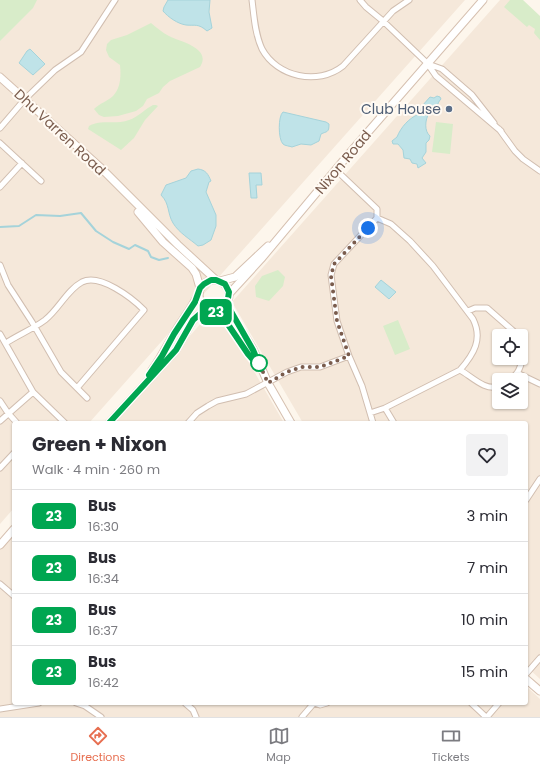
<!DOCTYPE html>
<meta charset="utf-8">
<style>
:root{--surface:#fff;--page:#f2f2f3;--text:#2b2b33;--muted:#7c7c81;--line:#e1e1e2;--accent:#e76f51}
body{margin:0;font-family:Poppins,sans-serif;background:var(--page);color:var(--text);height:100vh;display:flex;flex-direction:column;font-size:15px;white-space:nowrap}
*{box-sizing:border-box;margin:0}
p{font-size:13px;color:var(--muted)}
.icon{flex:none;width:22px;height:22px;fill:none;stroke:currentColor;stroke-width:2;stroke-linecap:round;stroke-linejoin:round}
.map{position:relative;flex:1;overflow:hidden}
.sheet{position:absolute;left:12px;top:421px;width:516px;height:284px;display:flex;flex-direction:column;background:var(--surface);border-radius:4px;box-shadow:0 1px 3px #0004}
.sheet>*{flex:none}
.badge{padding:0 8px;border-radius:6px;font-size:14px;line-height:26px}
.buttons{position:absolute;left:492px;top:329px;display:grid;gap:8px}
.buttons a{display:grid;place-items:center;width:36px;height:36px;border-radius:4px;background:var(--surface);box-shadow:0 1px 3px #0004;font-size:20px}
.you{position:absolute;width:20px;height:20px;margin:-10px;border:3px solid #fff;border-radius:50%;background:#1a73e8;box-shadow:0 0 0 6px #1a73e833}
.map>.badge{position:absolute;translate:-50% -50%;box-shadow:0 0 0 2px #fff}
.round{display:grid;place-items:center;flex:none;width:42px;height:42px;border-radius:4px;background:var(--page)}
.summary{display:flex;align-items:center;justify-content:space-between;height:68px;padding:0 20px}
h1{font-size:19px;font-weight:700;line-height:30px}
ul{padding:0;list-style:none}
li{display:flex;align-items:center;gap:12px;height:52px;padding:0 20px;border-top:1px solid var(--line)}
li div{flex:1}
li b{display:block;font-size:15px}
li em{font-style:normal}
li .badge{min-width:44px;font-weight:700;text-align:center}
.tab-bar{display:flex;justify-content:space-around;align-items:center;height:56px;border-top:1px solid var(--line);background:var(--surface);font-size:11px;color:var(--muted)}
.tab-bar a{display:grid;justify-items:center;gap:2px}
.tab-bar .current{color:var(--accent)}
.map>svg:first-child{display:block}
</style>
<div class="map">
<svg width="540" height="717" viewBox="0 0 540 717">
<rect width="100%" height="100%" fill="#fdf6ec"/>
<path fill="#f5e8da" fill-rule="evenodd" d="M0,0H465L89,423H14V508L0,524Z
M500,0H520L540,18V679L526,666V423H303L232,302ZM499,336H521V358H499ZM499,380H521V402H499Z
M212,317L219,320L229,331L240,347L284,423H113L203,321Z
M14,533V703H526V686L540,699V717H0V549Z"/>
<path fill="#d8ecc9" d="M0,0H37L33,8L0,41Z
M510,0H523L540,16V40L534,33L535,29L529,25L527,27L504,7Z
M151,23C157,28 163,33 169,36C181,42 212,48 200,67L170,81L163,87L159,93L147,99L143,106L136,111L118,116L104,117L99,115L94,109C100,103 108,101 113,96C121,88 121,75 120,65L109,57L106,50L107,44L111,40L127,35Z
M153,105H156L158,106L145,120L134,138L121,150L88,129L89,126C101,119 116,125 129,120C138,117 145,109 153,105Z
M436,122L453,124L450,154L432,152Z
M278,270L285,277L283,286L269,301L256,297L255,286L262,276Z
M398,320L410,349L395,355L383,326Z"/>
<path fill="#bfe3e8" stroke="#a5d3da" d="M168,0H210L209,12L212,28L207,31C198,23 195,26 186,25C178,24 168,17 163,11L164,7Z
M30,49L45,64L33,75L19,63L27,51Z
M437,96L440,97L441,99C436,104 438,109 434,114L429,113C425,120 424,131 430,136L429,140L426,143V152L422,158L426,163L418,168L417,164L412,163L410,159L404,158L403,150L398,144H393L392,141L397,137C401,127 409,118 419,114L422,106L430,97L434,98Z
M283,112L326,122L329,124C329,133 327,131 321,134L319,141L311,145L301,144L292,147C290,146 285,146 283,144C278,139 278,116 283,112Z
M198,169C206,170 208,174 211,181L209,182L206,192L216,215V226L211,240L203,245L198,246C190,239 179,233 173,223C167,213 170,204 161,195L166,185L186,178L191,171Z
M249,173H261L262,185H256L257,198H251Z
M381,280L396,292L389,299L375,287Z"/>
<g fill="none" stroke-linecap="round" stroke-linejoin="round">
<path stroke="#a5d3da" stroke-width="2" d="M0,227L19,226L36,215L60,216L81,213L96,231L113,242L129,249L135,245L148,251L151,257L159,260L168,258"/>
<g stroke="#d1beb0" stroke-width="7">
<path id="street" d="M252,0C254,16 255,34 262,49C277,77 318,86 343,66L393,11L409,0
M360,0L366,7L383,21L427,63L436,76L501,131
M428,64L442,69L472,95L494,123
M0,128L25,99L55,70L81,52L115,0
M499,129L515,151L523,159L540,171
M0,143L41,181
M336,170L377,209V218L391,224L410,241L433,266L473,319C483,339 474,354 460,370
M0,187L22,163
M0,265L8,285L32,322L61,372L87,398
M468,311L475,308H487L519,336
M0,334L33,392L65,423
M6,343C18,335 33,329 45,320C59,309 67,290 82,282C100,273 132,298 144,310L77,388
M517,373L540,384
M509,380C512,378 515,376 517,373C522,366 526,346 521,338
M0,401L8,413L17,423
M385,408L394,423
M370,413L385,408L460,370C471,376 486,392 499,386
M0,421L33,392
M188,423L197,413L208,406L217,401L246,394L287,372L301,367H320L349,356
M373,423L362,386L349,356L337,321L331,275L334,264L377,218
M0,468L14,453
M526,500L540,479
M0,584L14,596
M526,674L540,658
M76,703L85,706L101,717
M185,703L193,710L196,717
M314,703L320,705L327,703
M471,703L486,717
M0,709L39,703
M302,717L314,703
M487,717L499,703"/>
</g>
<g stroke="#d6c0b0" stroke-width="9">
<path id="secondary" d="M0,77L100,167L178,245L216,280
M138,212L163,242L192,268L196,274L200,288
M199 295a15 15 0 1 1 30 0a15 15 0 1 1-30 0Z
M220,281L235,277L268,246
M229,294L261,259L348,155L483,0
M228,300L227,305L232,315L253,349L268,383L291,423
M215,311C232,323 243,348 257,364
M152,370C161,358 167,345 175,332C182,320 192,308 198,295
M109,423L176,350L193,320L201,313L211,311
M0,545L14,529
M526,679L540,691"/>
</g>
<use href="#street" stroke="#fff" stroke-width="5"/>
<use href="#secondary" stroke="#fff" stroke-width="7"/>
</g>
<g fill="none" stroke-linecap="round" stroke-linejoin="round">
<g stroke="#fff" stroke-width="9">
<path id="line" d="M109,423L176,350L193,320L201,313L215,311L225,320L248,354L261,369L253,350L229,308L227,305L229,292L225,284L216,280H211L204,284L200,288L195,302L174,334L162,356L149,375"/>
</g>
<use href="#line" stroke="#00a651" stroke-width="6"/>
<path stroke="#7a5c4d" stroke-width="4" stroke-dasharray="0 7.2" d="M259,363L258,361L268,383L287,372L301,367H320L349,356L337,321L331,276L334,264L368,228"/>
</g>
<circle fill="#5c6f8a" stroke="#fffaf3" stroke-width="1.5" cx="449" cy="109" r="4"/>
<circle fill="#fff" stroke="#00a651" stroke-width="2" cx="259" cy="363" r="8"/>
<g text-anchor="middle" dominant-baseline="central" stroke-width="4" stroke-linejoin="round" paint-order="stroke">
<g font-size="14" fill="#4e5e75" stroke="#fffaf3" text-anchor="end">
<text x="441" y="109">Club House</text>
</g>
<g font-size="14" fill="#7a5c4d" stroke="#fffaf3">
<text transform="translate(60 132) rotate(43)">Dhu Varren Road</text>
<text transform="translate(343 162) rotate(-50)">Nixon Road</text>
</g>
</g>
</svg>
<div class="buttons">
<a><svg class="icon" aria-label="locate" viewBox="0 0 24 24"><circle cx="12" cy="12" r="6"/><path d="M12 2v4M12 18v4M2 12h4M18 12h4"/></svg></a>
<a><svg class="icon" aria-label="layers" viewBox="0 0 24 24"><path d="M12 4l9 5-9 5-9-5zM3 14l9 5 9-5"/></svg></a>
</div>
<div class="you" style="left:368px;top:228px"></div>
<b class="badge" style="left:216px;top:312px;background:#00a651;color:#fff">23</b>
<section class="sheet">
<div class="summary"><div><h1>Green + Nixon</h1><p>Walk · 4 min · 260 m</p></div><a class="round"><svg class="icon" aria-label="heart" viewBox="0 0 24 24"><path d="M12 20l-8-8c-3-5 5-10 8-4 3-6 11-1 8 4z"/></svg></a></div>
<ul>
<li><span class="badge" style="background:#00a651;color:#fff">23</span><div><b>Bus</b><p>16:30</p></div><em>3 min</em></li>
<li><span class="badge" style="background:#00a651;color:#fff">23</span><div><b>Bus</b><p>16:34</p></div><em>7 min</em></li>
<li><span class="badge" style="background:#00a651;color:#fff">23</span><div><b>Bus</b><p>16:37</p></div><em>10 min</em></li>
<li><span class="badge" style="background:#00a651;color:#fff">23</span><div><b>Bus</b><p>16:42</p></div><em>15 min</em></li>
</ul>
</section>
</div>
<nav class="tab-bar">
<a class="current"><svg class="icon" aria-label="directions" viewBox="0 0 24 24"><path d="M12 3l9 9-9 9-9-9zM9 14v-3h6M13 9l2 2-2 2"/></svg>Directions</a>
<a><svg class="icon" aria-label="map" viewBox="0 0 24 24"><path d="M3 6l6-2 6 2 6-2v14l-6 2-6-2-6 2zM9 4v14M15 6v14"/></svg>Map</a>
<a><svg class="icon" aria-label="tickets" viewBox="0 0 24 24"><path d="M3 7h18v10H3zM15 7v10"/></svg>Tickets</a>
</nav>
